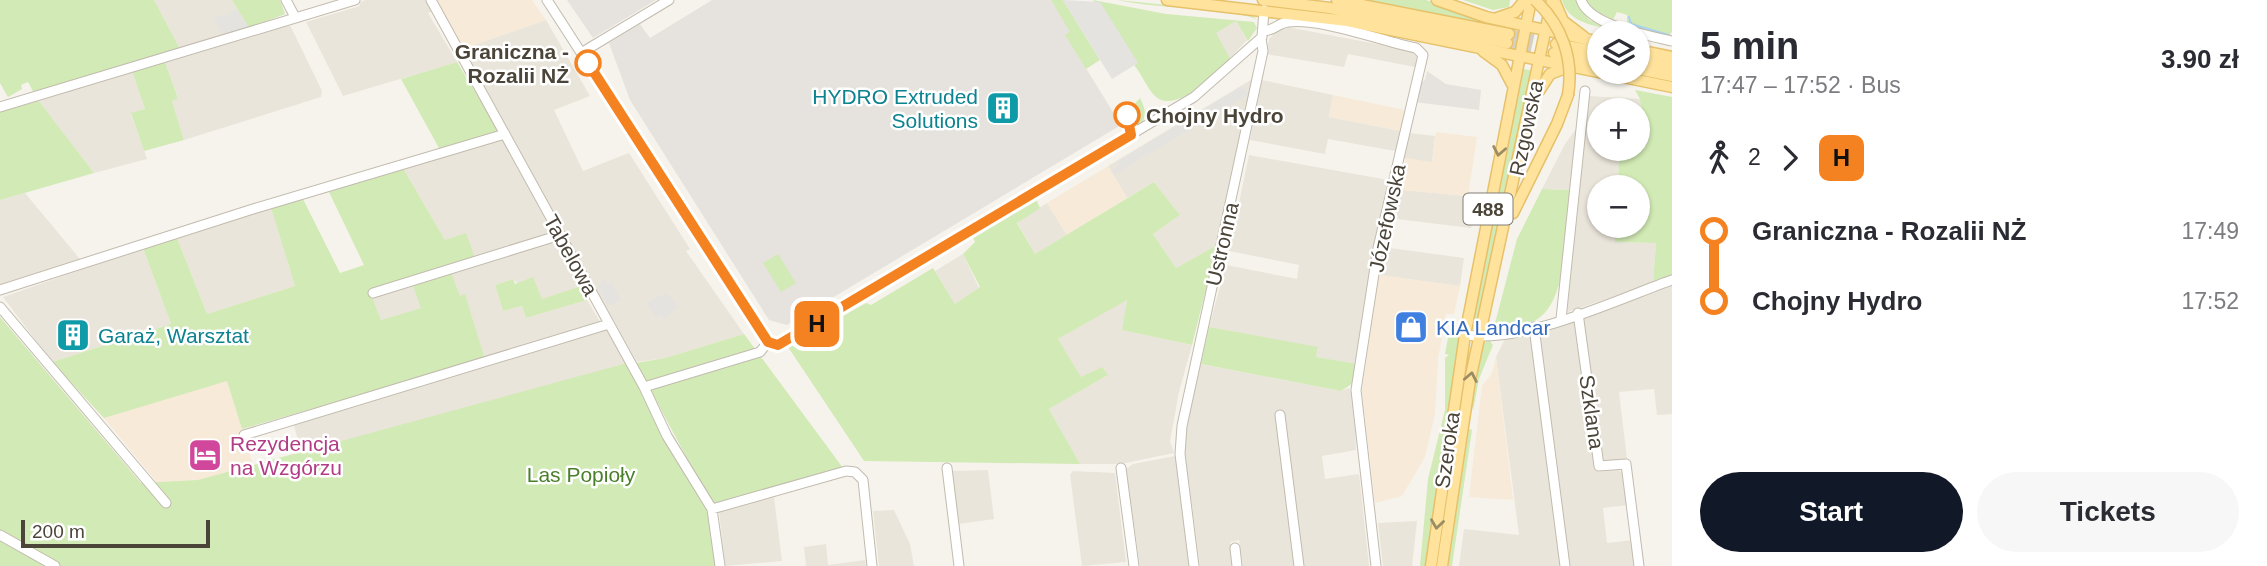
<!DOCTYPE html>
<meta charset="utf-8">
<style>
:root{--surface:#fff;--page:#f7f7f7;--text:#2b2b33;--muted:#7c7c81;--accent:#111827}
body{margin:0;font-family:Helvetica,sans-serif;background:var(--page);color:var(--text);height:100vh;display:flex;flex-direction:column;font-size:26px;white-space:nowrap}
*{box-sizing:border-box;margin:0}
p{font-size:23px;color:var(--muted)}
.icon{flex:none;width:38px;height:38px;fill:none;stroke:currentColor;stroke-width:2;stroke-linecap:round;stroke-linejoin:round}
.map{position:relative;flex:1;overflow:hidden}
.details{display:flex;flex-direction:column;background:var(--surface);width:595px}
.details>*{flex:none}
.badge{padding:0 14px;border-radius:10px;font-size:24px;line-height:46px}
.controls{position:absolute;left:1587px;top:21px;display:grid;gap:14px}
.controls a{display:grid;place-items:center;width:63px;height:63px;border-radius:50%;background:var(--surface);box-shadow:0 2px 5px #0004;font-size:35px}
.scale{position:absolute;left:21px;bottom:18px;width:189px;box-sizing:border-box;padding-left:7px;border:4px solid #4b4439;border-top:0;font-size:19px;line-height:24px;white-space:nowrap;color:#4b4439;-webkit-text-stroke:5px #fff;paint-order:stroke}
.map>.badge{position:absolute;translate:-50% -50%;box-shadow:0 0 0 4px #fff}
.legs{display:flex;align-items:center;gap:10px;height:77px;padding:0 28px;font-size:23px}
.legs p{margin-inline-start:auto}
.overview{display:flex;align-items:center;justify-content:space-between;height:119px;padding:0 28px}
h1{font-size:38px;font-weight:600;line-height:52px}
.primary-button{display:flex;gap:14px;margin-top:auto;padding:14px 28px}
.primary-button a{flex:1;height:80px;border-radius:42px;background:var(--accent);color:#fff;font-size:28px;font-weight:600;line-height:80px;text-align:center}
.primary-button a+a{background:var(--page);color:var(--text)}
ul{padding:0 28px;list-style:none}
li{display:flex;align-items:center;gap:24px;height:70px;font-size:26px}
li i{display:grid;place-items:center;width:10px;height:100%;margin:0 9px;background:currentColor}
li i::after{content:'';width:18px;height:18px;margin:-9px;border:5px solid;border-radius:50%;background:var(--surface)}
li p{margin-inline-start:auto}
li:first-child i{background:linear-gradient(#0000 50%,currentColor 0)}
li:last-child i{background:linear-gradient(currentColor 50%,#0000 0)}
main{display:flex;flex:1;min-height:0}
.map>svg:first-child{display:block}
</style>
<main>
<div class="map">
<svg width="1672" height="566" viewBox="0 0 1672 566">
<rect width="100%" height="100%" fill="#f6f3ec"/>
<path fill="#eae5da" d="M154,0H232L249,28L180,49Z
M366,0H427L433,11L428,13L457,62L343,96L306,22L360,6L359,2Z
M546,20L590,96L554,110L583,171L629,153L690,249L686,251L744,334L665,358L637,362L462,49Z
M1236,21L1247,40L1230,58L1215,33Z
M288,25L291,27L322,91L321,97L184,140L172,101L178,97L165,62Z
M1282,26L1408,50L1417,57L1415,67L1348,54L1344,67L1266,54L1269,39Z
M132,71L145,109L131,114L147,159L94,173L39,101Z
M1254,78L1217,245L1176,268L1153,234L1180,215L1154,182L1127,198L1108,166Z
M1262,80L1333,95L1329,117L1401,131L1395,151L1328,139L1325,154L1250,140Z
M1589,96L1640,99L1642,121L1638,122V110H1600V149H1619L1618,187H1600V226H1616V242L1656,243L1653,283L1565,313Z
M1578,126L1571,190L1542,189L1565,144Z
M1409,133L1435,136L1432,163L1401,158Z
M503,138L553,233L475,258L445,240L403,168Z
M1249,155L1388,180L1373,247L1358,364L1316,357L1318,348L1209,327L1226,265L1297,279L1299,265L1229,251Z
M1395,189L1477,197L1471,228L1389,218Z
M25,193L80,259L0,285V200Z
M1047,203L1067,235L1035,254L1017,222Z
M271,208L295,286L207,314L177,238Z
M556,238L581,286L542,300L512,279L495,285L503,311L522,306L526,318L587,300L601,323L485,359L465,295L460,297L451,272Z
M1383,247L1464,258L1460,286L1378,275Z
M143,248L171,324L52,362L3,297Z
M963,254L979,288L955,304L935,271Z
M412,283L422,308L381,320L372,296Z
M1672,285V414L1657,415L1654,389L1619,392L1627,459L1600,461L1593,439L1598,472L1618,470L1624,473L1628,505L1603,508L1607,543L1633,540L1636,566H1567L1559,479L1537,330Z
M1127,299L1123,330L1192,345L1179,392L1170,441L1174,453L1121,464H1080L1049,409L1108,375L1081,378L1058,339Z
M606,328L627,363L304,460L293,423Z
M1531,332L1561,566H1459L1464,529L1519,535L1496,357L1505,339Z
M1200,364L1341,391L1349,388L1354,398L1356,450L1322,456L1325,479L1359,474L1369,566H1304L1284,413L1278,415L1296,566H1243L1239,540L1230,542L1233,566H1200L1184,444L1187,411Z
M1175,456L1189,566H1140L1126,469L1133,464Z
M988,470L994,519L959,524L951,471Z
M1073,471L1115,473L1126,562L1082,566L1070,475Z
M774,497L782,561L725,566L719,511Z
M894,510L910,544L914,566H879L873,511Z
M1417,521L1412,566H1383L1378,523Z
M826,544L828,565L865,560L866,566H806L804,547Z"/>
<path fill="#f7ead8" d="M433,0H532L546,20L462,49Z
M1333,95L1405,110L1401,131L1329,117Z
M1436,132L1477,137L1468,196L1399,190L1406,158L1432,162Z
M1108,166L1127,198L1067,235L1047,203Z
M1378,275L1460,286L1454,314H1446L1438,359L1435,414L1425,457L1402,496L1375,503L1362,391Z
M1496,357L1513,500L1469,497L1482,386L1492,373Z
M227,380L256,474L172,501L104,418Z"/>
<path fill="#e6e2dd" d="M567,0H656L593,38Z
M712,0H1051L1071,32L1066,36L1121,125L787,325L769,320L630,100L609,43L640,24L650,38Z
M1427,71L1446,84L1481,90L1479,110L1414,102L1419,83L1425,80Z"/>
<path fill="#d2eab5" d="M0,0H154L180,49L34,93L28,82L21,85L22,89L8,97L0,83Z
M232,0H280L285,14L249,28Z
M1051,0H1063L1100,60L1086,69L1065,35L1070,32Z
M1093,0L1166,14L1254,22L1257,28L1248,41L1236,21L1216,33L1231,60C1216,73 1176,114 1156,97C1147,89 1142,74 1134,65L1137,63L1100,3L1096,4Z
M1117,0L1248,13L1257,19C1212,5 1163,10 1117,0Z
M1364,0H1426L1510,28Z
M1463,0H1510L1509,7L1493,10Z
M1562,0H1577L1589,20L1625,31C1602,27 1569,26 1562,0Z
M1585,0H1672V32L1667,37L1627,25V15L1617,12L1613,20L1596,14Z
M165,62L178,98L172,101L184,140L144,151L131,113L145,109L132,71Z
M457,62L499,131L440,150L401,79Z
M1519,68L1534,71L1477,330L1474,332L1471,326Z
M1635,90L1672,97V277L1653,283L1656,243L1615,242L1616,226H1638V187H1618L1619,149H1638V122L1642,121L1640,99Z
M1140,98C1145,108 1148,116 1140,125L1132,126L1130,109Z
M39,101L94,173L0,200V112Z
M403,168L445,240L466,233L475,258L370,291L381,320L421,308L412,283L451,272L460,296L465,294L485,359L242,429L227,381L104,418L52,362L171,324L143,248L177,238L207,314L295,286L271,208L303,199L340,273L364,265L329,192Z
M1154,182L1180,215L1153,234L1176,268L1217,245L1192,345L1122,330L1127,300L1058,339L1081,377L1102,367L1108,375L1049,409L1080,464L864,461L788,347L866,303L871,305L933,268L955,304L980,287L963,254L975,242L973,237L1036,199L1040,208L1017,223L1035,254Z
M1542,189L1571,190C1567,223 1568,298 1539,318C1527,327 1508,328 1493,331L1517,239Z
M778,254L796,283L781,292L763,263Z
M533,277L542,299L581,286L587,300L526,318L522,306L503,311L495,285L513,279L515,284Z
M0,317L141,483L198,480L627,363L710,501L636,363L665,358L744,334L843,468L713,506L721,566H0Z
M1209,327L1318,347L1316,357L1358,364L1356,381L1341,391L1201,364Z
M1456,336L1460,339L1426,566H1420L1428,479L1445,410V358L1449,355L1445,354L1448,338Z
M1489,340L1493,345L1479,379L1473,411L1471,399L1483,344Z
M1469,429L1472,430L1452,566H1448Z"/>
<path fill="#e5e3e0" d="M1063,0L1100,2L1138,63L1112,79Z
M237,9L249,28L222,34L213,17L218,14L221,17Z
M1242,86L1248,95L1114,175L1111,171L1119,166L1117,162Z
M604,279L607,284L611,282L621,300L608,306L598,288Z
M667,293L678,307L663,319L660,315L656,318L646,302Z"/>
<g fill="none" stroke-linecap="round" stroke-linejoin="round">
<path stroke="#a9d4f2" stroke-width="2" d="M1629,17L1631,24L1669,35"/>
<path stroke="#d4d0c8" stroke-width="10" stroke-dasharray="10 5" stroke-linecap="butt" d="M1509,34L1556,44
M1507,43L1554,53"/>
<g stroke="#c2bbae" stroke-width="11">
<path id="minor" d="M286,0L295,17
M431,0L644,387L667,436L712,509L720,566
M547,0L768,342L778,345L1194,97L1262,37L1264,10
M1581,0C1590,26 1647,35 1672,41
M1263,31C1274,31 1278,23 1288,22C1321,18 1382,41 1416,48L1423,55L1378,248L1356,390L1376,566
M581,53L669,0
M0,107L355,0
M0,290L253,209L505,134
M373,293L560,235
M0,307L166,503
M1578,313L1599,466L1626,464L1639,566
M1561,319L1585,91
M1534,327L1565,566
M1465,335C1527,343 1613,301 1672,280
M644,387L760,352L768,342
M1280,415L1299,566
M244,435L609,324
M947,468L959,566
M1121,468L1134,566
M712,509L846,471L855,472L863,480L872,566
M0,535L55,566
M1235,548L1237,566
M1194,566L1180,454L1182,426L1263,51L1261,39"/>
</g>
<g stroke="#e6c16a" stroke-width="13">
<path id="major" d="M1167,0L1347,21L1672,87
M1263,0L1330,8L1507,43
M1337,0L1509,34
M1437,0L1486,17L1600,42
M1554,0L1563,21L1584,37
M1497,18L1515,12L1525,0
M1556,44L1600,52
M1638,50L1672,57
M1483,51L1502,65L1512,84
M1554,53L1600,62
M1638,60L1672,67
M1638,69L1672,76
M1539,91L1550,74L1568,67
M1513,213L1557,124L1568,95
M1431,566L1465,335L1531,0
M1442,566L1470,380L1552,0"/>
</g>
<use href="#minor" stroke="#fff" stroke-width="9"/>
<use href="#major" stroke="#ffe39c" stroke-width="10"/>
<g stroke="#e6c16a" stroke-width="13" stroke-linecap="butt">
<path id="major-bridge" d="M1535,0C1562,25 1574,59 1568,95"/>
</g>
<use href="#major-bridge" stroke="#ffe39c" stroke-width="10"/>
</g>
<defs><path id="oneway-chevron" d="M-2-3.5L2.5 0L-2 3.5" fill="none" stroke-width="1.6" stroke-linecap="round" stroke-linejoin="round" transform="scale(1.75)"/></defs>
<g stroke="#9c8c66">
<use href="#oneway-chevron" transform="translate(1499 151) rotate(101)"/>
<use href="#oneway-chevron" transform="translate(1471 377) rotate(-79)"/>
<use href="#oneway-chevron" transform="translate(1437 524) rotate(98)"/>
</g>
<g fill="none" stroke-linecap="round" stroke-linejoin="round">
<g stroke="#fff" stroke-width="16">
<path id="line-1" d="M588,63L768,342L778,345L1131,135L1127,115"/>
</g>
<use href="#line-1" stroke="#f58220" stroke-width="10"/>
</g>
<defs>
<g id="building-square" transform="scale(1.75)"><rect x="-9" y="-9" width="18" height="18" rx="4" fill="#0f9aa8" stroke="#fff"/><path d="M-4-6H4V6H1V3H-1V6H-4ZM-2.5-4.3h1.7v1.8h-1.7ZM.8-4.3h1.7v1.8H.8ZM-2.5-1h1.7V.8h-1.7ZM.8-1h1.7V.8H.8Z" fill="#fff"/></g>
<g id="shop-square" transform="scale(1.75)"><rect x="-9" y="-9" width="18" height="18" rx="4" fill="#3f7fe0" stroke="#fff"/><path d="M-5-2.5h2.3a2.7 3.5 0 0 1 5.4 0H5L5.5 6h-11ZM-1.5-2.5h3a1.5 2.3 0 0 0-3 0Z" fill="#fff"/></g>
<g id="hotel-square" transform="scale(1.75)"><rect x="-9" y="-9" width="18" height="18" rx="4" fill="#d1479c" stroke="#fff"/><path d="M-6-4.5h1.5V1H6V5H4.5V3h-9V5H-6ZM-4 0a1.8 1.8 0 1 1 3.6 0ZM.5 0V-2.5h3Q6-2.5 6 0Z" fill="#fff"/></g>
</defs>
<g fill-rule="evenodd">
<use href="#building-square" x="1003" y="108"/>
<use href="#shop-square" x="1411" y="327"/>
<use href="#building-square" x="73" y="335"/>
<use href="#hotel-square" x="205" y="455"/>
</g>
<g fill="#fff" stroke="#f58220" stroke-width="3.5">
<circle cx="588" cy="63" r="12"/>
<circle cx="1127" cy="115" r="12"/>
</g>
<g text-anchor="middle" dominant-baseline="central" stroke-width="5" stroke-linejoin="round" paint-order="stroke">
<rect fill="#fff" stroke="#817c74" stroke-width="2" x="1463.5" y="193.5" width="49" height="31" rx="5"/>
<g font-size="19" font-weight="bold" fill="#4b4439">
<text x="1488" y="209">488</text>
</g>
<g font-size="21" font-weight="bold" fill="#4b4439" stroke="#fff" text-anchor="end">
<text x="569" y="51">Graniczna -<tspan x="569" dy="24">Rozalii NŻ</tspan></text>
<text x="1146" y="115" text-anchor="start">Chojny Hydro</text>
</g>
<g font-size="21" fill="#0d838f" stroke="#fff" text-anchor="end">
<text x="978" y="96">HYDRO Extruded<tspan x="978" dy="24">Solutions</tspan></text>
<text x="98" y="335" text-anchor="start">Garaż, Warsztat</text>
</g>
<g font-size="21" fill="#4b4439" stroke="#fff">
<text transform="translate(1526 128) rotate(-78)">Rzgowska</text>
<text transform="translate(1387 218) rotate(-78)">Józefowska</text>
<text transform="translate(1222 244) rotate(-77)">Ustronna</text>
<text transform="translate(571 255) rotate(61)">Tabelowa</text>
<text transform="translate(1592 412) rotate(82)">Szklana</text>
<text transform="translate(1447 450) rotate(-82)">Szeroka</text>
</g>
<g font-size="21" fill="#366cbe" stroke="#fff" text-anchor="start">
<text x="1436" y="327">KIA Landcar</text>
</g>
<g font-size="21" fill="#b23c85" stroke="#fff" text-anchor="start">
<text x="230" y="443">Rezydencja<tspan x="230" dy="24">na Wzgórzu</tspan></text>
</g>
<g font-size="21" fill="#4a7f2a" stroke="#fff">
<text x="581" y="474">Las Popioły</text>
</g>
</g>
</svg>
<div class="controls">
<a><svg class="icon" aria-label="layers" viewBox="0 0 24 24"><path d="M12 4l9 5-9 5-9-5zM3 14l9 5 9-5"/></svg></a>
<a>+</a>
<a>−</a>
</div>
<div class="scale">200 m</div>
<b class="badge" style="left:817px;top:324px;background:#f58220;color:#111">H</b>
</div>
<section class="details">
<div class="overview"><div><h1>5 min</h1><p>17:47 – 17:52 · Bus</p></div><b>3.90 zł</b></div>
<div class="legs"><svg class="icon" aria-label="walk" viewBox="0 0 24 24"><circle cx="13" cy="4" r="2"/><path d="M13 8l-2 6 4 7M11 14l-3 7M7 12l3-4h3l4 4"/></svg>2<svg class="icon" aria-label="forward" viewBox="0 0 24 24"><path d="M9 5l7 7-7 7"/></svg><b class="badge" style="background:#f58220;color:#111">H</b></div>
<ul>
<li><i style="color:#f58220"></i><b>Graniczna - Rozalii NŻ</b><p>17:49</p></li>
<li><i style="color:#f58220"></i><b>Chojny Hydro</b><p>17:52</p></li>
</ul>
<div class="primary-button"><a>Start</a><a>Tickets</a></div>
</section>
</main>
